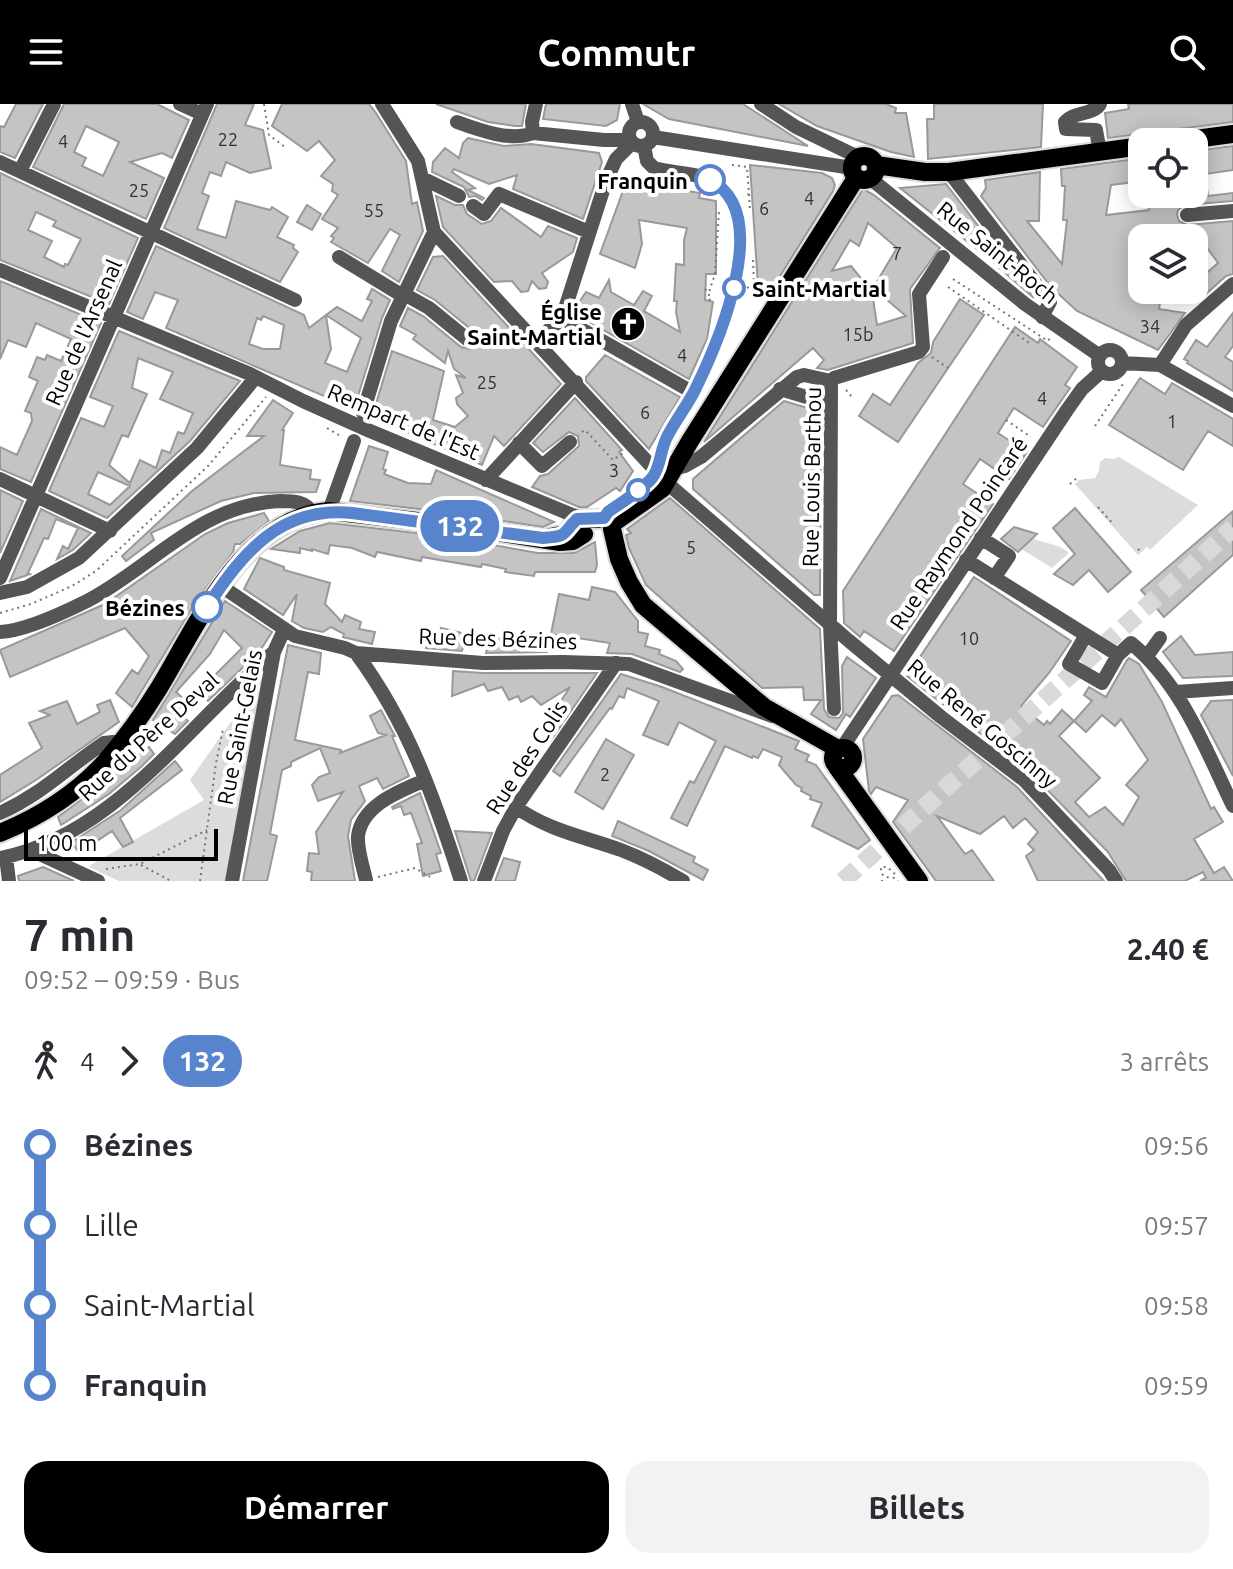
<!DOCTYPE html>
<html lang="fr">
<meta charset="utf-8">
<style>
:root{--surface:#fff;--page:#f2f2f3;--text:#2b2b33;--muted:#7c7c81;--accent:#000}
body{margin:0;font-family:Ubuntu,sans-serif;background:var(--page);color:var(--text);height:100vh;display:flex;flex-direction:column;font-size:30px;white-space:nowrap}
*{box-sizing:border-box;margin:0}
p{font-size:26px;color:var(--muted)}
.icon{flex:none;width:44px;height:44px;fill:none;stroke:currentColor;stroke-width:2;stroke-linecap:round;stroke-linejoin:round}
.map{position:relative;height:777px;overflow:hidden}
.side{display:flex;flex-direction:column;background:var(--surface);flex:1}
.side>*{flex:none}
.badge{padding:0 16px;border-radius:26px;font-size:28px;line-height:52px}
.tools{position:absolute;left:1128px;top:24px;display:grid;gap:16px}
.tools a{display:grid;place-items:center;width:80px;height:80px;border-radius:16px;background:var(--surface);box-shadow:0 4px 20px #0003;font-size:40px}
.scale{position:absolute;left:24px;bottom:20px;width:194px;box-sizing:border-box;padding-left:8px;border:4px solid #000;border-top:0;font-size:22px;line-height:28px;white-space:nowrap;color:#000;-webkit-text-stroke:6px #fff;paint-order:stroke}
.map>.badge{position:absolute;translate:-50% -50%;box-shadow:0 0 0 4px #fff}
.legs{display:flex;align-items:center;gap:12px;height:88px;padding:0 24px;font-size:26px}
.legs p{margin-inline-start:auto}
.headline{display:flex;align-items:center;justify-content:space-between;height:136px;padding:0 24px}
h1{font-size:44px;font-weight:600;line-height:60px}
.action{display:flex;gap:16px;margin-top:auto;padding:16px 24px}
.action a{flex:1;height:92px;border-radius:24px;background:var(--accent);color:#fff;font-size:32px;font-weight:600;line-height:92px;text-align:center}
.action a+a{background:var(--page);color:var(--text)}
ul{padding:0 24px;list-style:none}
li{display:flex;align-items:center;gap:28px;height:80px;font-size:30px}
li i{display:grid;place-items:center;width:12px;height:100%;margin:0 10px;background:currentColor}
li i::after{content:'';width:20px;height:20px;margin:-10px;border:6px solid;border-radius:50%;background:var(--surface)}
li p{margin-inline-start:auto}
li:first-child i{background:linear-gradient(#0000 50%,currentColor 0)}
li:last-child i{background:linear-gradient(currentColor 50%,#0000 0)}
header{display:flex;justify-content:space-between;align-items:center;height:104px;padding:0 24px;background:var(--accent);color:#fff;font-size:36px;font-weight:600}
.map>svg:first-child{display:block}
</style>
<header><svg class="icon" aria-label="menu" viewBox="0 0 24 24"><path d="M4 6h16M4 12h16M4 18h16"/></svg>Commutr<svg class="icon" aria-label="search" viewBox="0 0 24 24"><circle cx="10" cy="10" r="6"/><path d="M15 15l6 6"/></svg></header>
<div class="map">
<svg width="1233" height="777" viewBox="0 0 1233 777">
<rect width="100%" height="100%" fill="#fff"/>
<path fill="#dcdcdc" d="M1119,353L1198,401L1150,446L1147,443L1138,451L1075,380L1079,376L1095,374L1099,367L1100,358L1105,354L1113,355Z
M1026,431C1040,440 1057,438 1069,449L1052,464L1007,436Z
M263,572L225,777H119L91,764L89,762L204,696L190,676Z"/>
<path fill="#c4c4c4" stroke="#999" stroke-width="2" fill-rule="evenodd" d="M16,0H43L15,54L0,48V22L4,23Z
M64,0H157L189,16L172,54L162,49L130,58L164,74L146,115L33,63ZM86,22L119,38L103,72L82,62L86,54L74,48Z
M217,0H254L245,21L263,26L271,64L250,69L226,58L221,72L210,68L202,89L209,92L197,125L226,134L236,97L270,106L272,103L288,113L277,133L294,141L293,144L298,148L280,178L164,124Z
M282,0H369L376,9L406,57L412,100L417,98L423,127L399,178L382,167L400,131L390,125L368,159L331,138L334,134L331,132L338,124L322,115L338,91L332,87L333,80L321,72L335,56L319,37L307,47L272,22Z
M436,0H526L522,22H515L488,18Z
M546,0H620L617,16L606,22L543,15Z
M643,0H743L808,42L669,15Z
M779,0H886L896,4L895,9H906L914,53L891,48L817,22Z
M934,0H1043L1041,43L928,55L927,15H934Z
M1128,0H1233V18L1108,34L1105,9L1129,5Z
M468,34L504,42L531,40L599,49L602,58L583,115L513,85L517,71L489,80L454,65L452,68L475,84L468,86L484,94L482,96L475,92L469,93L464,83L432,68L433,58L445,44L459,54L463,39Z
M1233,42V66L1205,70L1208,92L1233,89V97L1185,101L1178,106L1177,111L1179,117L1187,121L1233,117V170L1226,172L1198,197L1194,192V166L1201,174L1218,159L1205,141L1198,134H1142V186H1162L1159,205L1185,209L1158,246L1077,207L1051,183L981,92L986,84L985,76L1040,68L1039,117H1027L1062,160L1067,116H1063L1065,82H1062L1061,65L1142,54V77L1111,81L1106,111L1149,106L1148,98L1163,96V90H1194V47Z
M750,61L822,69L832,74L835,81L833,87L772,185L758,182Z
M0,69L138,134L109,200L0,156ZM36,108L56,117L53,122L81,135L68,161L65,160L64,163L44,153L52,137L28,126Z
M946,80L1034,194L988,154L900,84Z
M658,82L700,89L699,94L716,97V170H706L705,196L713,198L707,235L689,275L586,216L591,208L578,200L586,188L599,194L609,176L611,188L634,201L643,187L652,192L644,207L680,228L676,208L677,197H674L676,160L684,161V136L687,124L639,116L642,140L635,164L600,150L624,84L657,87Z
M863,85L874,91L940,144L910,185L913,239L828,266L817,264L824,256L813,244L704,338ZM868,119L897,144L873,184L906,212L877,221L872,188L851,162L832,167L850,136L859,142Z
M436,92L455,101H463L467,110L482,120L491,117L501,104L541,133L548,122L577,134L573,148L542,169L548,178L546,184L539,185L532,177L528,187L521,188L512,177L494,178L443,123Z
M307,101L321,110L312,126L297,118Z
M156,142L304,211L309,224L326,211L331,245L325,259L347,268L361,234L326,211L337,203L362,217L372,197L367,195L372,185L390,196L382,214L354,305L166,224L178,196L155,188L143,215L127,208ZM263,212L284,221L280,245H263L249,240L257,214L261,216Z
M443,152L561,280L504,342L494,332L482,361L372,313L392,247L444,267L433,316L455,323L468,312L457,300L456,294L463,289L456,271L466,274L454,265L448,247L445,259L413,235L416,231L400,222L408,204L423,212L461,243L470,245L475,241L477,232L473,227L435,196L417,186L433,153Z
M0,177L101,219L31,378L0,365V343L17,351L32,317L31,309L25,307L38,277L29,273L37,253L45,256L47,251L61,257L71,235L36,219L26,243L8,236L0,255Z
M960,195L984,211L898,338L859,312L873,290L890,301L918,259L931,249L933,238Z
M1233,209V242L1225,253L1233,258V287L1187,259L1188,257L1184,255L1196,236L1207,243Z
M1015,223L1038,239L1040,235L1077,263L1065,281L1070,284L1043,323L1014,304L1006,316L998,329L1027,348L1009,375L980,355L963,380L993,400L894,547L864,527L860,533L844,519L843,487Z
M119,227L240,277L190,337L107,414L49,387L81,314L104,323L113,302L90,293ZM138,254L173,268L160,295L193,309L184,330L178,328L170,349L162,346L156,364L140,356L130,379L109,361L122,331L128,333L147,290L132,284ZM98,368L130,382L110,401L88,390Z
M605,251L680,293L649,345L586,277V273Z
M1140,274L1165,290L1172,279L1233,315V342L1208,327L1183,366L1109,321Z
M575,294L622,346L619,348L633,367L620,387L616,384L587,403H579L532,383L540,372L548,370L579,342L578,332L569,328L543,348L533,339Z
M273,296L293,309L282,326H284L280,361L311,366L310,375L320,376L316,388L254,389L221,397L151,429L154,436L126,457L122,452L192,387L264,332H247Z
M784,297L821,308L820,491H814L693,385V375Z
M369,342L388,348L383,365L386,366L384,370L408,379L431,380L436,366L554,418L543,423L445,408L350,397Z
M0,386L23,397L0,449Z
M670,394L820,525L824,605L829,613L839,614L843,609L842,562L847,553L876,574L850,613L846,610L836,626L811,610L821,596H804L803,583L762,584L646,481L629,444L626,431L631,429L627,425Z
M1075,404L1131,468L1108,488L1089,466L1073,481L1054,470L1075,450L1053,424Z
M41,405L91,429L73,446L57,455L63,442L68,445L78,424L56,415L48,435L44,434L28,469L30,470L10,477Z
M1233,407V451L1164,513L1141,486Z
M264,409L269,417L240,440H235L233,448L197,496L132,603L116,589L132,566L138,570L149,552L125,524L10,573L0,546L105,500L205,430L228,419Z
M330,419L442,432L538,449H574L595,438L597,461L595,468H535L534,472L505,468L506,465L482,460L481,463L422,453L421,457L377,448L375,453L352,444L330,441L328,450L312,445V447L300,444V449L271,445L300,427Z
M1014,423L1037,430L1018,448L1001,435Z
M260,454L284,463V466L330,479L325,500L342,518L345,511L361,518L359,525L375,528L372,540L343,533L344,530L331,523L323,528L304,524L292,517L297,490L283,511L244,485Z
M974,473L1071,537L1049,569L1021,602L1044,621L1047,617L1050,620L1062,606L1074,617L1092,597L1084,591L1089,583L1106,593L1127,556L1129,554L1139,560L1162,598L1211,705L1214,703L1223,718L1194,735L1214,769L1224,763L1233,777H1200L1206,774L1203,768L1185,777H1126L1108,748L1031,669L907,572ZM1102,611L1115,622L1121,615L1148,656L1126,681L1139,693L1123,721L1105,703L1089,713L1075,698L1100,674L1059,632L1074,617L1086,628Z
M592,483L615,488L638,517V528L648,530L645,542L660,546L659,550L676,557L683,565L680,568L632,550L607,549L610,539L551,530L559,490L589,496Z
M225,497L272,528L259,548L208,597L198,588L242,544L224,526L210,550L176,588L189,600L182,611L188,617L175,630L153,616Z
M441,524L466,530L462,547L426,544L429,532L439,533Z
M1181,532L1195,551L1233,548V572L1183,574L1163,548Z
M497,534L548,544L547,548L486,549L489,537L495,539Z
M288,541L321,549L319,570L308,568L295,636L341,646L340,649L386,631L378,629L370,612L381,606L395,632H392L409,672L383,685L377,674L359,682L365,697L351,716L348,732L355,777H311L312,768L307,767L309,749L319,750L316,728L343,688L318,697L312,681L319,673L330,669L320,644L291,658V662L282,666L270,730L277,732L267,777H243Z
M453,567L483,569H597L551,636L544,623L570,583L541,601L532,592L521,598L518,592L509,596L502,583L488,587L484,580L452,592Z
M621,570L662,583L799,637L795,645L809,651L806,657L816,661L870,736L858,745L812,722L822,699L810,695L811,692L801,687L802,684L796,681L779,661L782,653L763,645L758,654L753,652L752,654L725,642L687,722L671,714L690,677L694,679L716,637L679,618L668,641L643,631L659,597L627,584L624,594L619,592L612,605L610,604L560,672L553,667Z
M898,591L1017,683L1104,777H1038L1026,752L1034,746L1028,740L1038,728L1025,714L1013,724L1004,712L980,730L937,712L965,750L972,746L994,777H936L893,718L908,696L876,683L871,690L869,687L863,635L892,592Z
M110,596L119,618L36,676L0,698V671L42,644L29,619L50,611L40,607L67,597L77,620L100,608L97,601Z
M1233,596V672L1201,611L1211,597Z
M606,635L634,651L603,705L575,688Z
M149,643L154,650L142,662L109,690L61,721L58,713L90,689L126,652L130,658Z
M175,657L182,666L120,714L133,738L123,743L112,727L79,749L72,738L121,706Z
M420,689L441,749L436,750L441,767L423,772L417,740L422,739L411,709L404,711L401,702L393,705L392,703Z
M618,717L695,753L693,758L708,766L703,776L649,747L612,732Z
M455,727L492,729L474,777H471Z
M504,754L520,758L515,777H495Z
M43,763L74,777H19L18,772Z"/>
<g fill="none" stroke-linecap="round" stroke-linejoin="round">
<path stroke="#d9d9d9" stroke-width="18" stroke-dasharray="18 9" stroke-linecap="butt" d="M843,777L1233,424"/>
<g stroke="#dbdbdb" stroke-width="22">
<path id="major" d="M1173,38L1233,30
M852 64a12 12 0 1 1 24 0a12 12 0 1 1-24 0Z
M876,61L925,68H949L1142,42
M612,420L662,385L690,337L856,74
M612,425L619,455L629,478L643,501L764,603L838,645
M550,433L566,430L577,415H599
M833 654a10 10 0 1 1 20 0a10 10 0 1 1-20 0Z
M837,663L919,777
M0,729C39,713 77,689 105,658C125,635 143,610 159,584C197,521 244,413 329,407L444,420L560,438L573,437L584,430"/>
</g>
<path stroke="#777" stroke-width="2" stroke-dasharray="2 4" stroke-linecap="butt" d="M264,0L269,31L285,43
M732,61L747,63L749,90L744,93
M749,90L750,108
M953,175L1048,237L1050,234
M948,183L1032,241
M747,184L754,180L753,155
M705,185L709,188L715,170L719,107
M709,190L708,195L714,198
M932,253L948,264
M846,286L853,294
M1006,316L1031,333
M1095,322L1125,277
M327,324L342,333
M582,328L585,326L613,356L623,349
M1070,380L1077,374
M1098,403L1114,421
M1138,445L1141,448
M0,509L31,500L72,482L96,467L208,362L266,293
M141,761L171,777
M106,765L140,760L207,726
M895,770L887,763H881V769L885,773L895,774L898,777
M378,773L415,764L430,773
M200,777L216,659L223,625
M881,777H885"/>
<path stroke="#555" stroke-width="14" d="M180,0L202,10
M382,0L418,57L434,128L667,379L848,536L941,613L1024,676L1109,766L1116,777
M632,0L638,18
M761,0L796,23L858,53
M629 30a12 12 0 1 1 24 0a12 12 0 1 1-24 0Z
M457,18C479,26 511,38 533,29L604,36H630
M533,29L532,18L536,0
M653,33L852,64
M1100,48L1096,26L1066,25L1065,18C1074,7 1092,12 1100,0
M0,58L295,196
M20,67L54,0
M949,68L1050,198L1042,213
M422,74L459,92
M871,75L1025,200L1100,252
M473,102L484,110L499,90L589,128
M1187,111L1233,107
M339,153L403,192
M0,166L250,270L303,297L370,327L582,415
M404,190L429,204L467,235
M562,214L694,289
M537,237L562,214L606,77L616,55L632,39
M1098 258a12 12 0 1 1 24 0a12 12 0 1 1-24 0Z
M1122,259L1160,261L1233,302
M1160,261L1186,221L1233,180
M831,277L830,521L834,605
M831,277L834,274L919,248L923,243L919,190L943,153
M780,285L830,300
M363,309L391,217L434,128
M519,339L542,362L570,338
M668,366L685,362L701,353L797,273L804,271L831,277
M0,375L110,427
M486,376L576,278
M329,407L354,337
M604,414C617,396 643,390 654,370C660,360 660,346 666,335C674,319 686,304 694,288C718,242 768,122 718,81C703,68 673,70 654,64L647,57L644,42
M981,434L1009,452L994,474
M966,456L1118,551L1131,539C1182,581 1205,644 1233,702
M0,474L207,0
M221,482L295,532L345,544L356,549L483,559L563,558L629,560L772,612
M0,489L27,483L79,454L197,344L256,273
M0,528C24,527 65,508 87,497C154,462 198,401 280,397C293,397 306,397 312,409
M1086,531L1069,560L1102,579L1118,551
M356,549C409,621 434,693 461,777
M1147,552L1160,534
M1176,588L1233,584
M842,644L1067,306L1082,285L1102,267
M516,703C547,726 585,733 621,746C642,754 663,765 683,777
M0,709C44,689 66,664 104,639L113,638L119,640
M33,747L98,777
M6,753L9,777
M0,754C114,733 190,618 274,548
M366,776C363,763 357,745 358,732C362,700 401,687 425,676
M232,777L274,548L284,526
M484,777L503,727L516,703L616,559"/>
<use href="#major" stroke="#000" stroke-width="18"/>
</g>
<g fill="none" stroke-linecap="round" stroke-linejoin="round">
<g stroke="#fff" stroke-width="18">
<path id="line-1" d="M207,503C243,448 281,402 352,409L543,434C569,432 561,431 577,415L604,414L608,408C622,398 641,387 652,374C661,363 660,346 667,333C675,317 687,302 695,286C718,239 775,109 710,76"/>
</g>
<use href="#line-1" stroke="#5784cc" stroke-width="12"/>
</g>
<defs>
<g id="church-disc" transform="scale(1.8)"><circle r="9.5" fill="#000" stroke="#fff"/><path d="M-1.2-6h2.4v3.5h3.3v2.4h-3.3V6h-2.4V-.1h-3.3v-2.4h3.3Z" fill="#fff"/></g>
</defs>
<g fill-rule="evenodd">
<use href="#church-disc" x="628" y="220"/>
</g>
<g fill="#fff" stroke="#5784cc" stroke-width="4">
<circle cx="710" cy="76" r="14"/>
<circle cx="734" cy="184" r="10"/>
<circle cx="638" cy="386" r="10"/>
<circle cx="207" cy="503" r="14"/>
</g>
<g text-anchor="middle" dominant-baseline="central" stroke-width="8" stroke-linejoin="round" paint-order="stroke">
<g font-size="18" fill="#313131">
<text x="228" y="35">22</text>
<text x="63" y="37">4</text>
<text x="139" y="86">25</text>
<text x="809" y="94">4</text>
<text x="764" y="104">6</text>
<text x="374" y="106">55</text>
<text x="897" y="149">7</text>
<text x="1150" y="222">34</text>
<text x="858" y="230">15b</text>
<text x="682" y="251">4</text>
<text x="487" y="278">25</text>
<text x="1042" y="294">4</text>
<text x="645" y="308">6</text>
<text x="1172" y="317">1</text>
<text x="614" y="366">3</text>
<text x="691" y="443">5</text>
<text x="969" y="534">10</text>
<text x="605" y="670">2</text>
</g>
<g font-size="22" font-weight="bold" fill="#000" stroke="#fff" text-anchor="end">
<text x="688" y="76">Franquin</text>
<text x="752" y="184" text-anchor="start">Saint-Martial</text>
<text x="185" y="503">Bézines</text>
</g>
<g font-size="22" fill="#000" stroke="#fff">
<text transform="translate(998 148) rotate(39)">Rue Saint-Roch</text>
<text transform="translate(83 228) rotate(-66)">Rue de l'Arsenal</text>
<text transform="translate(404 317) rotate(23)">Rempart de l'Est</text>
<text transform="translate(811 373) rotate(-89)">Rue Louis Barthou</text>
<text transform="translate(958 429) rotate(-56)">Rue Raymond Poincaré</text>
<text transform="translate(498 534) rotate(2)">Rue des Bézines</text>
<text transform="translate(983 619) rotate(40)">Rue René Goscinny</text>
<text transform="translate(239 623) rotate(-79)">Rue Saint-Gelais</text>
<text transform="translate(148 632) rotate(-42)">Rue du Père Deval</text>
<text transform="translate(526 653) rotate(-57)">Rue des Colis</text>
</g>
<g font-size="22" font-weight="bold" fill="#000" stroke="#fff" text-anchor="end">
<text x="602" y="207">Église<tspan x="602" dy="25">Saint-Martial</tspan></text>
</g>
</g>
</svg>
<div class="tools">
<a><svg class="icon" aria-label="locate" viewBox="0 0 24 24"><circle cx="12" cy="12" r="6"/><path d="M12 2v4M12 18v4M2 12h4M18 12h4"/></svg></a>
<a><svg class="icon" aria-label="layers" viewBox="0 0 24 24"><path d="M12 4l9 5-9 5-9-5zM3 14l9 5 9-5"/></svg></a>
</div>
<div class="scale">100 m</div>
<b class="badge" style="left:460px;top:422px;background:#5784cc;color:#fff">132</b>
</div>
<section class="side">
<div class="headline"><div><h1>7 min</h1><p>09:52 – 09:59 · Bus</p></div><b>2.40 €</b></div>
<div class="legs"><svg class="icon" aria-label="walk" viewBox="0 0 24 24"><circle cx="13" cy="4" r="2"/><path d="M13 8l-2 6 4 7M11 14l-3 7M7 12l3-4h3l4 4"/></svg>4<svg class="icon" aria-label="forward" viewBox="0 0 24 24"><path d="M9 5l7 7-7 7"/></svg><b class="badge" style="background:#5784cc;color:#fff">132</b><p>3 arrêts</p></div>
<ul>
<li><i style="color:#5784cc"></i><b>Bézines</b><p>09:56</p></li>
<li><i style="color:#5784cc"></i><span>Lille</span><p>09:57</p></li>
<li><i style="color:#5784cc"></i><span>Saint-Martial</span><p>09:58</p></li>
<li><i style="color:#5784cc"></i><b>Franquin</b><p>09:59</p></li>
</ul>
<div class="action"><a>Démarrer</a><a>Billets</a></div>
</section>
